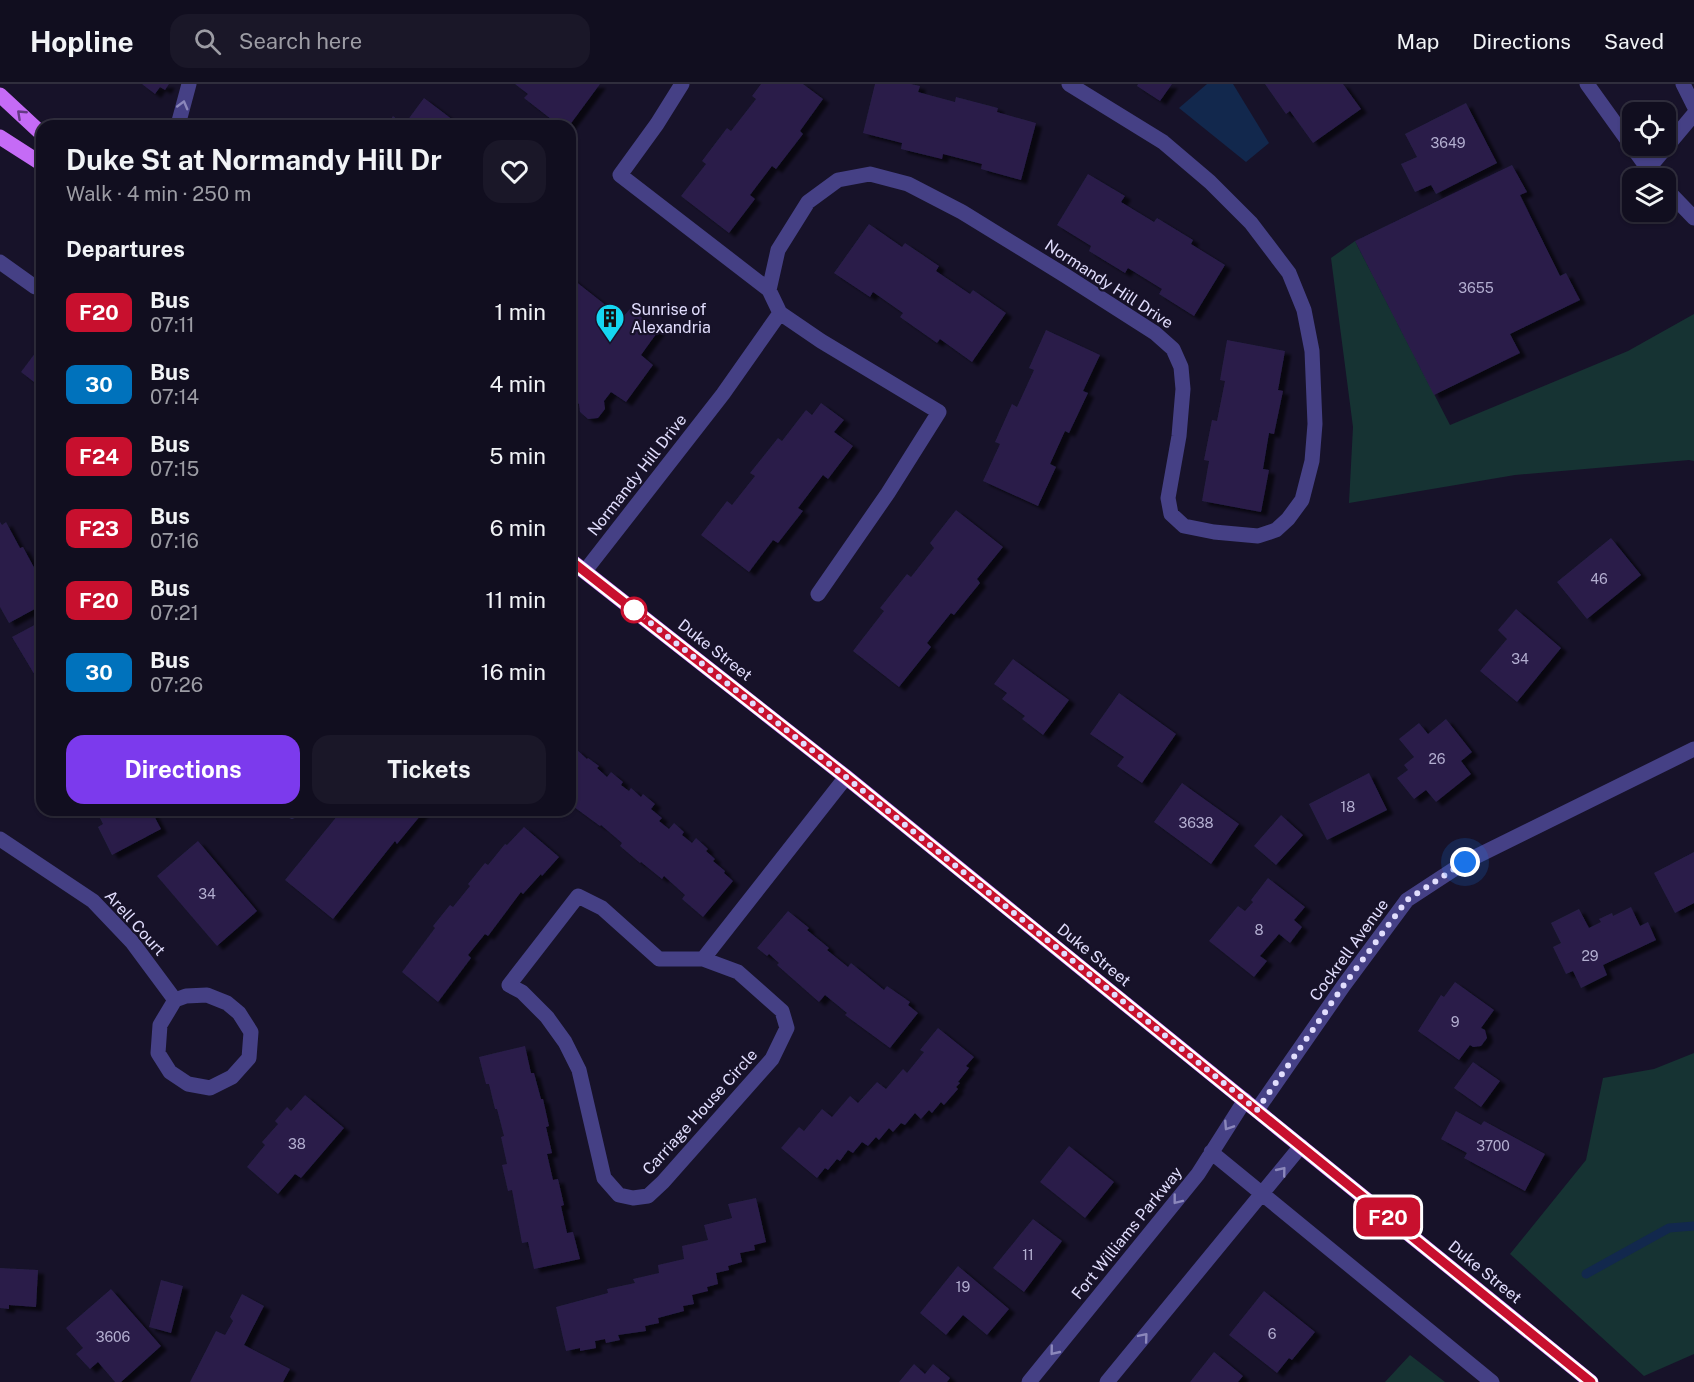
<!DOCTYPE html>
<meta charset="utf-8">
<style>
:root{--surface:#110e1f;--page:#1a1728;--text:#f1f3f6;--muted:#9c9ca4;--line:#302e3d;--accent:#7c3aed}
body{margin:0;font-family:"Public Sans",sans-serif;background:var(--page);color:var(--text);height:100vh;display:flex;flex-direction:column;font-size:22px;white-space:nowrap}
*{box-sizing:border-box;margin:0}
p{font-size:20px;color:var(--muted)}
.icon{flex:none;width:33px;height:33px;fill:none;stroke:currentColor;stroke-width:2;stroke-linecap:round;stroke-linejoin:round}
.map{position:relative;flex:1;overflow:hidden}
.drawer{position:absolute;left:36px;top:36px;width:540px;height:696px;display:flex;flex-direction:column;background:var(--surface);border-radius:18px;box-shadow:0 2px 4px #0004,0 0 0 2px var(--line)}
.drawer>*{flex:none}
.badge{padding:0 12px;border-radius:9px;font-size:21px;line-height:39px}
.controls{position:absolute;left:1622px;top:18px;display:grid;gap:12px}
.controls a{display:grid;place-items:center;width:54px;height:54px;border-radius:12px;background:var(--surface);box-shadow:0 2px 4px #0004,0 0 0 2px var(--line);font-size:30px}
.you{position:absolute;width:30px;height:30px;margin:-15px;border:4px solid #fff;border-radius:50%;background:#1a73e8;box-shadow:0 0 0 9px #1a73e833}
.map>.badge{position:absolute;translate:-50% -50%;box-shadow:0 0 0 3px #fff}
h2{padding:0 30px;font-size:22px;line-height:54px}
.round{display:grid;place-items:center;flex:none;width:63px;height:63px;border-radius:18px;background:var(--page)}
.head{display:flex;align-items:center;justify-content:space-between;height:102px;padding:0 30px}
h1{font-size:28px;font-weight:700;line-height:45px}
.primary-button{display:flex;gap:12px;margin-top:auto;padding:12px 30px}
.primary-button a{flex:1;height:69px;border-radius:18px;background:var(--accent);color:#fff;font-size:24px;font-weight:700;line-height:69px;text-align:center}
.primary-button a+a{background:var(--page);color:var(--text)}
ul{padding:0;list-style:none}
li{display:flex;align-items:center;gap:18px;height:72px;padding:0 30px}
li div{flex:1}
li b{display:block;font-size:22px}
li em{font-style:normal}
li .badge{min-width:66px;font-weight:700;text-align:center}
header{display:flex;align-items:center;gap:36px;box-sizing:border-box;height:84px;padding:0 30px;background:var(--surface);border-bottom:2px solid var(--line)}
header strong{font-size:28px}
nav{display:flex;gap:33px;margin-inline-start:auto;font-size:21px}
.search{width:420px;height:54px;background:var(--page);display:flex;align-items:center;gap:15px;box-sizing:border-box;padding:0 21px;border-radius:18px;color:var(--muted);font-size:22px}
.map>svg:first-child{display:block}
</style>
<header>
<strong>Hopline</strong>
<div class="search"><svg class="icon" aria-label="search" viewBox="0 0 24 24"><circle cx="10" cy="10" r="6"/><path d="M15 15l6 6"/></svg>Search here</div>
<nav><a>Map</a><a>Directions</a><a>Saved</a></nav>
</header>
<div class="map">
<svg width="1694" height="1298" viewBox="0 0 1694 1298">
<defs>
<filter id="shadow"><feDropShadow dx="6" dy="4" stdDeviation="1.5" flood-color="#0009"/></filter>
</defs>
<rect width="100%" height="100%" fill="#171229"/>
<path fill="#163333" d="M1355,157L1450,341L1628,267L1694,230V377L1689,376L1515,391L1349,419L1353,343L1331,174Z
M1694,969V1270L1644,1292L1510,1170L1586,1076L1603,994L1654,985Z
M1410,1271L1445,1298H1385Z"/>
<path fill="#12284d" d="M1207,0H1233L1269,59L1246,78L1179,24Z"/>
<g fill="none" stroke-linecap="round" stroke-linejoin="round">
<path stroke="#12284d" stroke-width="9" d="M1586,1190L1669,1144L1694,1142"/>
</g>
<path fill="#291f49" filter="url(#shadow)" d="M142,0H169L165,6L160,3L155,10Z
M515,0H600L569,42H560L524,14L528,10Z
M761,0H803L823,15L800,47L803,50L776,85L772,82L750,111L755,115L729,149L681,112L706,80L702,77L727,44L731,47L756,15L752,12Z
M875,0H911L920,2L918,8L955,18L956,13L998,24L997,28L1036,39L1021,96L981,85L982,80L943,70L942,75L901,65L902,59L863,49Z
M1138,0H1172L1160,17L1137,2Z
M1265,0H1343L1361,25L1313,59L1290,27L1286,30Z
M424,14L457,39L455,42H387L393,32L404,41Z
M1466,19L1497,79L1436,110L1431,101L1415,108L1401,80L1417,73L1405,50Z
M1512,81L1527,108L1520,111L1560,192L1566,189L1580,216L1510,250L1520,269L1434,311L1355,157Z
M1088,90L1125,112L1121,118L1154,138L1157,134L1193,156L1191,160L1225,181L1194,232L1159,210L1162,205L1128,184L1125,189L1089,167L1091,162L1057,141Z
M869,140L902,163L905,159L939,182L936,187L970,210L973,206L1006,229L972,278L940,255L937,259L900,233L903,229L873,208L870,213L834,189Z
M570,193L622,234L630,225L659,246L641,271L653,281L626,318L611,308L604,317L605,325L598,334L588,335L580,328L579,320L570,314V304L572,301L570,299Z
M1046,246L1100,271L1083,307L1088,309L1069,349L1065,347L1050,380L1056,383L1038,422L983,397L1000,360L995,358L1012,320L1017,323L1034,286L1029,284Z
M1227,256L1285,267L1278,306L1283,307L1274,350L1269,349L1263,385L1269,386L1261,428L1202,417L1209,377L1204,376L1212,336L1217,337L1225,297L1220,296Z
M42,260V304L21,288Z
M821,319L844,336L834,348L853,362L828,395L823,391L798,424L803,427L778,459L773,456L749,488L701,451L727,417L732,421L755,392L750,389L778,354L782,357L806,326L812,331Z
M956,426L1003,463L977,495L980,499L954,531L951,529L927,559L931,563L899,603L853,567L884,527L880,524L907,490L911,493L934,464L930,459Z
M0,438L2,441L6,438L20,464L23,463L37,489L40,488L42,492V521L9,539L0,523Z
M1611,454L1641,491L1587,535L1557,498Z
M1516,525L1561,564L1517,618L1480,587L1507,555L1498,546Z
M42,537V603L12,553Z
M1013,575L1069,616L1043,651L1022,635L1025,632L1002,615L1007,609L994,600Z
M1119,609L1176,650L1142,699L1117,682L1124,673L1090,650Z
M1446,635L1472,668L1461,677L1471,690L1436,718L1426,706L1414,715L1397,694L1408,686L1404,681L1414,673L1399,655L1419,639L1428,650Z
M570,665L573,668L576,665L587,675L588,674L599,682L597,684L607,693L611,688L623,698L621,701L629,707L631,704L641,713L643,710L655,720L651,725L662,734L659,737L669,745L674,739L684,748L682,751L692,759L696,754L708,765L706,767L715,775L713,777L725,787L724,789L733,797L703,833L682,815L685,811L664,792L662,795L641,778L640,779L620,762L622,759L601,741L600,742L570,720Z
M1369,689L1387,726L1327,756L1309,720Z
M1182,699L1239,740L1211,780L1154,738Z
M96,726H151L161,745L112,771L98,743L103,740Z
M342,726H425L397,760L395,757L333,835L285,796Z
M1281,731L1303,751L1276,781L1254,762Z
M524,743L559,773L542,792L541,790L523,810L521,808L488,852L485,850L468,871L471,874L438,918L402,888L435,844L433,842L450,821L453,823L470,802L468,800L485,779L488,781L505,760L507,761Z
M198,757L257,827L217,862L157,792Z
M1694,768V819L1675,829L1654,789Z
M1268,794L1305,823L1294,836L1302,843L1290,859L1279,850L1260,872L1267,877L1254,893L1209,857L1238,822L1245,827L1253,818L1251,816Z
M1631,823L1640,842L1648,838L1656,856L1603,881L1607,891L1581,904L1573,887L1566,890L1553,863L1561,859L1551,839L1579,825L1589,844L1601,838L1599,835L1612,829L1613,832Z
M788,827L809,844L807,846L829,864L827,866L848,883L851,879L884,906L887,902L910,918L908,921L918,929L890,964L845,931L847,929L825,911L819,918L777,881L779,879L769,870L767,872L757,864Z
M1455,898L1494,926L1481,944L1485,946L1487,954L1481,962L1473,963L1470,961L1459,976L1418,947L1441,911L1444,913Z
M938,944L974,973L966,982L969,984L958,998L960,999L956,1003L958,1005L944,1021L941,1018L932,1029L929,1026L921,1035L915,1029L905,1041L901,1039L893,1048L889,1044L879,1056L876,1053L868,1062L862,1058L853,1069L848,1066L840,1077L837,1075L828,1086L825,1084L817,1094L781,1064L799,1043L804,1047L822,1025L832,1033L850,1012L858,1019L877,998L886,1005L903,985L907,989L924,968L920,966Z
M525,962L531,989H534L541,1015H543L549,1042L546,1043L552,1069L547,1070L553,1096L558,1095L564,1121L561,1122L567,1149L573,1148L580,1175L534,1185L528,1158L522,1159L512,1106L508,1107L502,1081L507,1080L501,1053L504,1052L497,1025H495L489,1000H486L479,973Z
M1473,978L1500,997L1481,1023L1454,1004Z
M305,1011L344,1044L301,1094L295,1090L278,1110L247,1083L265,1061L262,1058L278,1040L275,1037L287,1023L291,1027Z
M1456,1027L1481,1041L1484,1037L1545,1070L1525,1107L1464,1074L1467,1069L1441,1055Z
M1069,1062L1114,1098L1085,1134L1040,1098Z
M756,1114L766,1158L754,1161L755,1166L740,1169L742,1178L728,1182L729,1186L716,1189L718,1200L707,1203L708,1207L692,1211L694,1220L683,1222L684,1227L658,1234L659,1239L645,1242L646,1247L618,1251L620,1256L606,1259L605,1255L595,1257L596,1264L580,1267V1264L566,1267L556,1223L608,1209L607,1205L635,1199L633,1195L659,1189L658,1181L684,1175L682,1162L708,1156L704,1141L732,1134L728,1120Z
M1033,1135L1062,1157L1024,1208L993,1184Z
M958,1182L1009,1225L987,1251L963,1231L946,1251L920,1229Z
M0,1184L38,1186L36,1223L9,1221V1225L0,1224Z
M161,1196L183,1202L171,1249L149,1243Z
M111,1205L161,1262L121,1298H115L98,1278L90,1285L76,1270L83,1264L66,1244Z
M1264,1207L1315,1248L1292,1276L1289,1274L1277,1289L1229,1251Z
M242,1210L264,1222L244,1261L290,1285L283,1298H190L216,1247L225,1251L233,1237L230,1233Z
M1214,1268L1243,1292L1238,1298H1190Z
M914,1280L925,1290L933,1280L950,1294L947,1298H899Z"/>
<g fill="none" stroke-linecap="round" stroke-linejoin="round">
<path stroke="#454085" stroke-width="15" d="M682,0L657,40L620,91L769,206L780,229L821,257L939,328L888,409L818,510
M1587,0L1648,85L1656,94
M1683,0L1694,22
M178,41L189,0
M1648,85L1694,30
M1665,104L1694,134
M0,178L35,203
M769,206L778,166L808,118L838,96L870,90L908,100L962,128L1066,192L1155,249L1173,265L1181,283L1183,305L1179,352L1168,414L1171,430L1184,442L1214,448L1258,452L1276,446L1288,435L1302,416L1312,377L1315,340L1312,267L1304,226L1289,189L1251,139L1210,98L1163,58L1069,0
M585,487L723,310L780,229
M292,727L293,726
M0,755L93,817L132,858L175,916
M578,812L602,824L659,875H703L738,888L782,927L787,944L772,975L663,1098L648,1112L633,1114L619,1111L604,1094L579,986L565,958L547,933L522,908L509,901Z
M703,875L846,693
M207,911L227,919L239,929L251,948L249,974L232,993L210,1004L188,1000L170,988L158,969L160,941L175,916L186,912Z
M1257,1026L1344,901L1407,816L1465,778L1694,665
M1211,1068L1492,1298
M1029,1298L1198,1090L1245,1016
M1107,1298L1301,1062"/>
<path stroke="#c56bf6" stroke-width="15" d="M0,11L42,50
M0,53L42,80
M570,476L846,693L1591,1298"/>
</g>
<defs><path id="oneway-chevron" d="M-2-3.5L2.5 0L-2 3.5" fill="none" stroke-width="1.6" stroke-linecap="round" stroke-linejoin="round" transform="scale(1.5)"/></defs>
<g stroke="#8b87bb">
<use href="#oneway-chevron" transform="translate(183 21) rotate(-75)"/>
<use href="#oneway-chevron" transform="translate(1228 1042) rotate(123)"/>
<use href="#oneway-chevron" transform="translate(1282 1087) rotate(-51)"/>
<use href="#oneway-chevron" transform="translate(1177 1116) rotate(128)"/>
<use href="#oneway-chevron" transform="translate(1144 1253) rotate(-50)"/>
<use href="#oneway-chevron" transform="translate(1054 1267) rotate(129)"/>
</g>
<use stroke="#653a85" href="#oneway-chevron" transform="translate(21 30) rotate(-137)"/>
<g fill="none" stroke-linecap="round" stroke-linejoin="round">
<g stroke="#fff" stroke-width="14">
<path id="line" d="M570,476L846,693L1591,1298"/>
</g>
<use href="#line" stroke="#c8102e" stroke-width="9"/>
<path stroke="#e1ddfd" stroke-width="6" stroke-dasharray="0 10.8" d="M634,526L846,693L1257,1026L1344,901L1407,816L1465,778"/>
</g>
<defs>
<g id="building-pin" transform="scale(1.5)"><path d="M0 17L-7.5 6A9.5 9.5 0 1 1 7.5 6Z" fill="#15d6f1" stroke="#171229"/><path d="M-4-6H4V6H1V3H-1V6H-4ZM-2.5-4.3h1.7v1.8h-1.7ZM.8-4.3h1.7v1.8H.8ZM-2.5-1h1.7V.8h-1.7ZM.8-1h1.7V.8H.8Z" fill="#111"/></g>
</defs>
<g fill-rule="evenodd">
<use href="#building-pin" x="610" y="234"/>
</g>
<circle fill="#fff" stroke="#c8102e" stroke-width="3" cx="634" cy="526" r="12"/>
<g text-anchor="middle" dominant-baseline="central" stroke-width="4.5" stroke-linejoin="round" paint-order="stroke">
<g font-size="14" fill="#b3aed0">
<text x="1448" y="59">3649</text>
<text x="1476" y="204">3655</text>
<text x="1599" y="495">46</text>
<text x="1520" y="575">34</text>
<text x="1437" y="675">26</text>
<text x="1348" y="723">18</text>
<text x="1196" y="739">3638</text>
<text x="207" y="810">34</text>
<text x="1259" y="846">8</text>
<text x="1590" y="872">29</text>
<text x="1455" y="938">9</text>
<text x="297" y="1060">38</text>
<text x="1493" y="1062">3700</text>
<text x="1028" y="1171">11</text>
<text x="963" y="1203">19</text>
<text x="1272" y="1250">6</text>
<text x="113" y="1253">3606</text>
</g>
<g font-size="16" fill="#e1ddfd" stroke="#171229">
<text transform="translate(1109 200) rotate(33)">Normandy Hill Drive</text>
<text transform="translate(637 391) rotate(-52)">Normandy Hill Drive</text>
<text transform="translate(715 566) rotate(38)">Duke Street</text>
<text transform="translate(135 839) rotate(48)">Arell Court</text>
<text transform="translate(1349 866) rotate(-54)">Cockrell Avenue</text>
<text transform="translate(1094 871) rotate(39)">Duke Street</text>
<text transform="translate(700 1028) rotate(-48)">Carriage House Circle</text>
<text transform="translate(1127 1149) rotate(-51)">Fort Williams Parkway</text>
<text transform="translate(1485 1188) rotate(39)">Duke Street</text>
</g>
<g font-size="16" fill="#e1ddfd" stroke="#171229" text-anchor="start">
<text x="631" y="225">Sunrise of<tspan x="631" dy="18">Alexandria</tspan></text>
</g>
</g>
</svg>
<div class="controls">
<a><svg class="icon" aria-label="locate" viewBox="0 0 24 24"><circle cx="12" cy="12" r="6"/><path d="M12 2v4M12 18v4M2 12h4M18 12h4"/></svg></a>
<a><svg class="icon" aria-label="layers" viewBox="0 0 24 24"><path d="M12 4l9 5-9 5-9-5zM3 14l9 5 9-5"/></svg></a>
</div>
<div class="you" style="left:1465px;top:778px"></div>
<b class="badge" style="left:1388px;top:1133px;background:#c8102e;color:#fff">F20</b>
<section class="drawer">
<div class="head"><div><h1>Duke St at Normandy Hill Dr</h1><p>Walk · 4 min · 250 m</p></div><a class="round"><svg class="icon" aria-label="heart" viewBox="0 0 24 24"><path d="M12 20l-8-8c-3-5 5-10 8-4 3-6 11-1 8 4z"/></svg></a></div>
<h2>Departures</h2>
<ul>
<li><span class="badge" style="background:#c8102e;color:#fff">F20</span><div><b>Bus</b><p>07:11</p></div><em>1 min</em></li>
<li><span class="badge" style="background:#0072bc;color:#fff">30</span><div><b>Bus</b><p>07:14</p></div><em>4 min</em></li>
<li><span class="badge" style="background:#c8102e;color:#fff">F24</span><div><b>Bus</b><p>07:15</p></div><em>5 min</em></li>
<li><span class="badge" style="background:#c8102e;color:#fff">F23</span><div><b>Bus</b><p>07:16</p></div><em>6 min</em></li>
<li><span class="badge" style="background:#c8102e;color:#fff">F20</span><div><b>Bus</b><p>07:21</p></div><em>11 min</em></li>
<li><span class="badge" style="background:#0072bc;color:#fff">30</span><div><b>Bus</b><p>07:26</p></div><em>16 min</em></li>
</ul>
<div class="primary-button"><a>Directions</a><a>Tickets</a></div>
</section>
</div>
